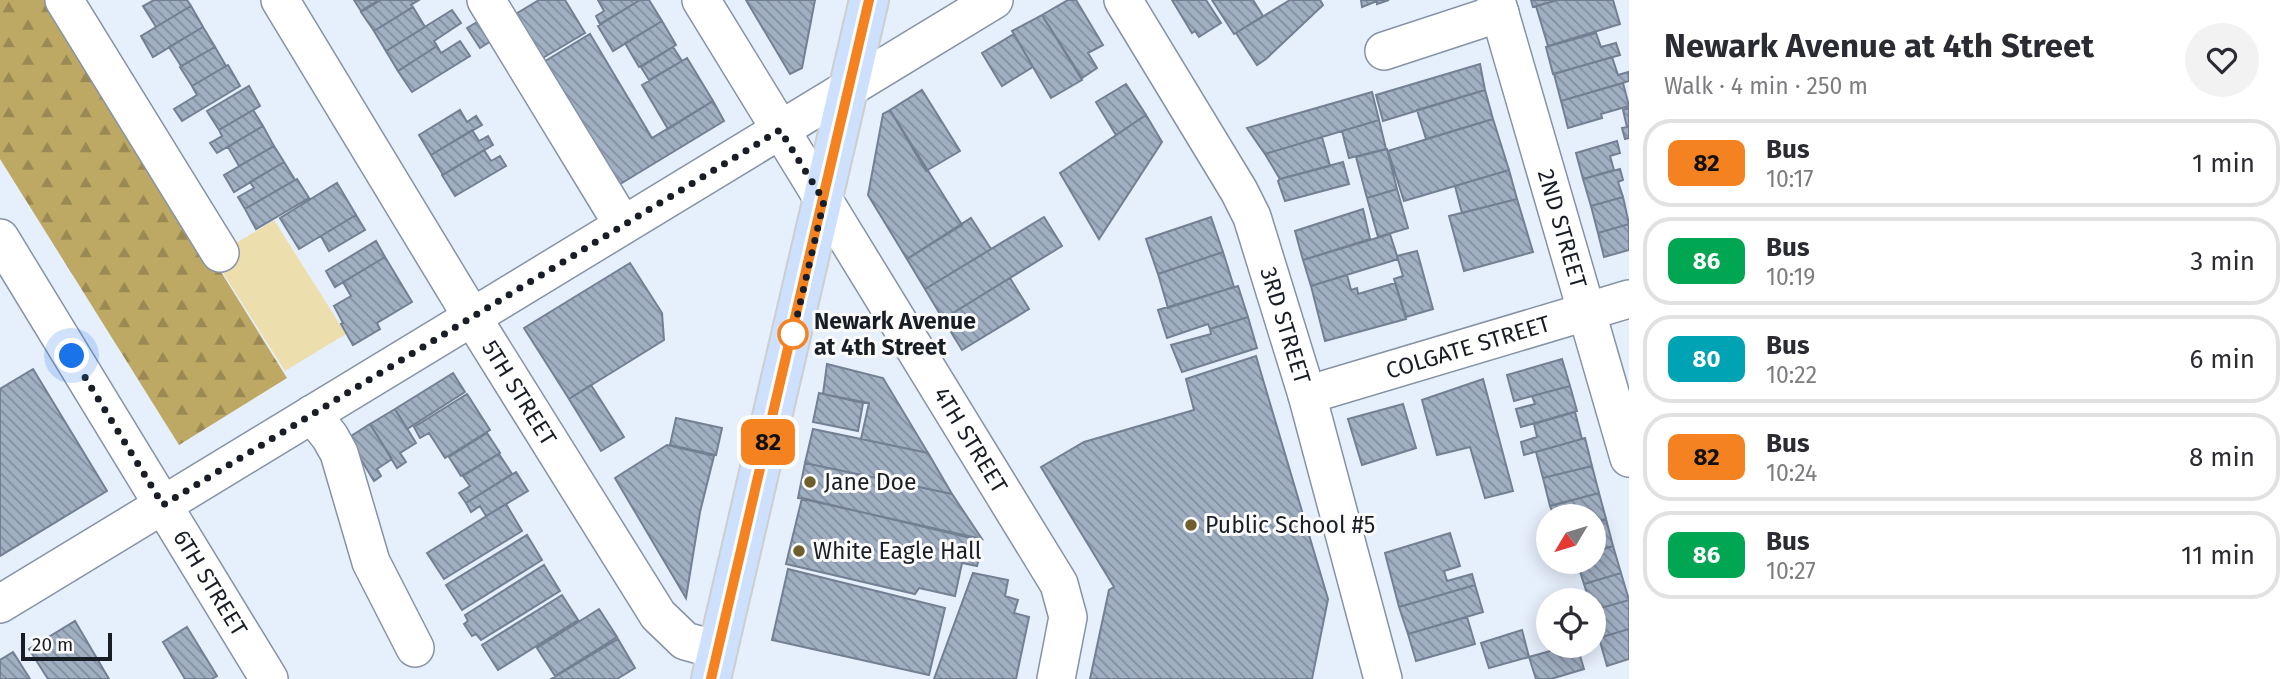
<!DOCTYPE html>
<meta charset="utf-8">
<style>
:root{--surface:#fff;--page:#f2f2f3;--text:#2b2b33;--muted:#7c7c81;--line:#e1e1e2}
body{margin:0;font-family:"Fira Sans",sans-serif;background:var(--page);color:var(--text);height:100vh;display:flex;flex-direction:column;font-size:26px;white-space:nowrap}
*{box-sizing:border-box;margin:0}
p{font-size:23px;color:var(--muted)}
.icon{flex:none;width:38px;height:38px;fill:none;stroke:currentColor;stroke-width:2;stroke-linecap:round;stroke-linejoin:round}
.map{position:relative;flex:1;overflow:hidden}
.side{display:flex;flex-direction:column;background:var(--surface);width:665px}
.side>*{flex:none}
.badge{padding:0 14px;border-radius:10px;font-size:24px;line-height:46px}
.needle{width:46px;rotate:232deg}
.tools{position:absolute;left:1536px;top:504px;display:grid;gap:14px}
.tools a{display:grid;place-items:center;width:70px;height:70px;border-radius:50%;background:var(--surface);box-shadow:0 4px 18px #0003;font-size:35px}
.scale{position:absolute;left:21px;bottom:18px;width:91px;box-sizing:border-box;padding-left:7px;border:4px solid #191e26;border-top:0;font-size:19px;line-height:24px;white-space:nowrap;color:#191e26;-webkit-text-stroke:5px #fbfbfb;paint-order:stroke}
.you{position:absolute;width:35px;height:35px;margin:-18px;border:5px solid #fff;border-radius:50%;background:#1a73e8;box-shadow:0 0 0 10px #1a73e833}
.map>.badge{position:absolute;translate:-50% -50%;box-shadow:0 0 0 4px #fff}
.round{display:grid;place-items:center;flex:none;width:74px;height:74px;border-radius:37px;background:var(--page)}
.headline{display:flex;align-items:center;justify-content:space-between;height:119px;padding:0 35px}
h1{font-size:33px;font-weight:700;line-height:52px}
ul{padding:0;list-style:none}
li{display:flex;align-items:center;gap:21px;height:88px;margin:0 14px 10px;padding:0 21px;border:4px solid var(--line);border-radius:28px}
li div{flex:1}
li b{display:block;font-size:26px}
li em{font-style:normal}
li .badge{min-width:77px;font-weight:700;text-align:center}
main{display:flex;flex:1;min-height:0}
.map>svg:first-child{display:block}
</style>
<main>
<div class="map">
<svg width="1629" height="679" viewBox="0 0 1629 679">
<defs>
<pattern id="forest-firs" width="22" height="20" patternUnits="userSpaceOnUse" patternTransform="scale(1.75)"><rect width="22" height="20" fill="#bea964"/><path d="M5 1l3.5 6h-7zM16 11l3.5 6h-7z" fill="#9a8952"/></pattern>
<pattern id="building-back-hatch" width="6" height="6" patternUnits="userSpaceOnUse" patternTransform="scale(1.75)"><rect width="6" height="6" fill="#a1afc3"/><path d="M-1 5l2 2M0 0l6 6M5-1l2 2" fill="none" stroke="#828e9e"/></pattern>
</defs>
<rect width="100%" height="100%" fill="#e6effc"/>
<path fill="url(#forest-firs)" d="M0,0H52L287,378L179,445L0,159Z"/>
<path fill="#eddead" d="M274,220L346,334L285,371L213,257Z"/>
<path fill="url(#building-back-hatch)" stroke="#738093" stroke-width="2" d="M154,0H187L191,6L156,27L143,6Z
M354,0H379L361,11Z
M381,0H419L411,5L413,7L374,31L361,12Z
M539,0H565L585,33L536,62L509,18Z
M598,0H640L600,24L596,16L604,11Z
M640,0H649L662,21L613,51L598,26Z
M746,0H815L802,68L790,74Z
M1068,0H1076L1103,45L1088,53L1097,68L1082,78L1042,15Z
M1172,0H1206L1221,23L1199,37L1195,31L1192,33Z
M1212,0H1253L1263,16L1234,34Z
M1290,0H1320L1323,5L1266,59L1257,65L1236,33Z
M1361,0H1389L1377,4V1L1362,7Z
M1531,0H1558L1533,7Z
M1558,0H1613L1620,24L1548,46L1536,6Z
M191,6L203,27L153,57L141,36Z
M413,7L425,27L386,51L374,31Z
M452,10L461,23L434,41L437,46L398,71L386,51Z
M489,15L501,35L480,48L467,28Z
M1042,15L1082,80L1051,98L1012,31Z
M662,21L676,45L639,67L625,43Z
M203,27L215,47L181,66L169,47Z
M1596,33L1601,47L1616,43L1620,55L1553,74L1546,47Z
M590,34L652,138L713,101L724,121L617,186L542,63Z
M1014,34L1033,67L1002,86L982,53Z
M460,41L470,56L412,92L398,71L437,46L441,53Z
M215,47L226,66L192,86L180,67Z
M673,47L682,61L649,80L641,67Z
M1612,57L1618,75L1628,72L1629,81L1561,101L1554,74Z
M687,58L713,101L668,129L642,85Z
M1480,64L1485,90L1383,121L1376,95Z
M228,65L240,86L182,121L174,109L197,95L192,86Z
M1623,83L1629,106L1601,114L1602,118L1568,128L1561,101Z
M1126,84L1146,115L1116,135L1096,102Z
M249,86L260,106L219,130L207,111Z
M922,90L960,151L926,171L890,110Z
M1485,90L1493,119L1426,139L1417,110Z
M1372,92L1379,120L1265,154L1247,128Z
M1629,108V138L1625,139L1622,128L1627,127L1623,110Z
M253,110L263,126L217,153L210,143L222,136L219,130Z
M460,110L467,122L476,116L482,125L431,155L419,135Z
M890,110L962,225L907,259L868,195L883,114Z
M1146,115L1162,142L1099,239L1060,173Z
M1493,119L1509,170L1404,201L1388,151Z
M1379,120L1386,149L1349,158L1342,131Z
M263,126L274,146L239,166L228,147Z
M472,130L479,141L488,136L493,145L443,175L431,155Z
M1322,137L1330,166L1280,179L1265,154Z
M1617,141L1620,153L1610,156L1614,170L1583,179L1576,153Z
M274,146L284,162L234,192L224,175Z
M1387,149L1397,189L1367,198L1356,157Z
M484,150L491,161L500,156L506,166L455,196L442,175Z
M284,162L295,180L245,209L238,197L254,188L250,182Z
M1343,162L1349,184L1285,201L1278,181L1280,179Z
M1620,169L1623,180L1618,182L1623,197L1591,206L1583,179Z
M1509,170L1517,199L1462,213L1455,186Z
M297,179L309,198L256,229L245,209Z
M337,183L356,215L299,249L280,218Z
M1397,189L1408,228L1378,237L1367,198Z
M1623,197L1629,224L1598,233L1591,206Z
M1517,199L1533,252L1464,271L1449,216Z
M1363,209L1370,239L1303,260L1295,231Z
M356,215L365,230L329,251L321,236Z
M1044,217L1062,246L943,319L925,289Z
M1211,217L1223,252L1158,274L1146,239Z
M971,218L991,249L925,289L907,259Z
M1629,224V250L1604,257L1598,233Z
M1390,234L1398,259L1311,286L1303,260Z
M376,241L385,257L335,287L326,271Z
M1417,251L1433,309L1406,317L1394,279L1403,276L1397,256Z
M1223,252L1234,287L1168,308L1158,274Z
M385,257L412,302L377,323L380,329L353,345L341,324L343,323L334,306L351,296L343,282Z
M630,263L662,313L664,340L569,399L524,328Z
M1347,275L1351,290L1357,288L1358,294L1395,283L1406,319L1325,341L1311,286Z
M1010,278L1029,309L962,350L943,319Z
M1238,286L1248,317L1210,329L1208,324L1167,338L1158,310Z
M1248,317L1257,348L1182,372L1171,345L1211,334L1210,329Z
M1256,356L1328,599L1312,679H1090L1109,590L1114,587L1041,467L1084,442L1194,410L1186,379Z
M1562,359L1570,386L1514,401L1507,375Z
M827,364L883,378L928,453L861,439L869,403L823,394Z
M33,369L107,491L0,556V389Z
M453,373L465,392L407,429L395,409Z
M1483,379L1513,491L1485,498L1470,447L1437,455L1422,400Z
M591,385L624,437L601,451L569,399Z
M1570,386L1577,411L1521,427L1516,409L1535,404L1532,396Z
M819,393L863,403L858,431L813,422Z
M467,394L490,430L445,458L429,433L420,438L414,427Z
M1403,404L1416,448L1362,465L1348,419Z
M395,409L416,443L400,453L406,462L397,468L370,424Z
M1575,412L1582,439L1524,455L1521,442L1537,437L1534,424Z
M676,418L722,428L716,455L670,445Z
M370,424L392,459L377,469L381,476L374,481L348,438Z
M813,429L928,453L952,494L805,463Z
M487,433L500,453L461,476L449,457Z
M1585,438L1592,466L1543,478L1536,452Z
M667,445L714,456L700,512L686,598L615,478Z
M499,454L512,474L466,503L459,493L470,486L463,476Z
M805,463L952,494L982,539L798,498Z
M1592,466L1599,493L1550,506L1543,478Z
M516,472L528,491L486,516L480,506L471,512L466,503Z
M1599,493L1606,519L1594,522V516H1554L1550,506Z
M802,498L975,539L973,548L981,550L977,566L962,563L955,596L919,588L915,594L786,564Z
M506,504L522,531L444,579L427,553Z
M1606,519L1613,546L1594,552V522Z
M1450,533L1460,566L1444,571L1447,581L1472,574L1475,585L1399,607L1385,553Z
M527,535L542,560L462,610L446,585Z
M1613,546L1621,573L1584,584L1577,562H1594V552Z
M544,565L560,591L481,640L476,634L472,636L464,624L468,621L465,615Z
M788,569L945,608L929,675L772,640Z
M973,573L1008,580L1005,596L1018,600L1014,613L1029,617L1016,679H934Z
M1621,573L1629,600L1594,610V600H1589L1584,584Z
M1475,585L1483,612L1408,634L1399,607Z
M562,595L578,620L498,670L482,645Z
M1629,600V629L1599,638L1594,635V610Z
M599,609L617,637L555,676L537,648Z
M1467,617L1475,644L1416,661L1408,634Z
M75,621L109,679H48L29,649Z
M187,627L217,676L212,679H185L163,642Z
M1629,629V659L1607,666L1599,638Z
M1522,630L1529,657L1489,668L1481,643Z
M618,639L635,668L617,679H551Z
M1568,646H1577L1584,669L1551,679H1536L1529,657Z
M13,652L30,679H0V660Z"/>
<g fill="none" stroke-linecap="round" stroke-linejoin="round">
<g stroke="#8693a6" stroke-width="40">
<g id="minor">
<path d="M64,0L220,253"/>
<path id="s1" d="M280,0L472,317L658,615L685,641L718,650"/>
<path d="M486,0L623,225"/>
<path id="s2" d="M701,0L1059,584L1068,617L1056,679"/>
<path id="s3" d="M1123,0L1239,191L1252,217L1307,395L1383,679"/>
<path id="s4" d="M1496,0L1629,458"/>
<path d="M1384,51L1500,13"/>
<path id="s5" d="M0,238L269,679"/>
<path id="s6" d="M1307,395L1629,299"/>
<path d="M312,414L330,437L339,453L371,562L415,648"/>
<path d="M0,604L994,0"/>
</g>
</g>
<g stroke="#cccecf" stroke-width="42">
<path id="major" d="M711,679L869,0"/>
</g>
<use href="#minor" stroke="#fff" stroke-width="37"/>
<use href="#major" stroke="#cde0fd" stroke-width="38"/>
</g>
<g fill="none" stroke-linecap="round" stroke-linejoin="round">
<g stroke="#fff" stroke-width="16">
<path id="line" d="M711,679L869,0"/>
</g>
<use href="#line" stroke="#f58220" stroke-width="10"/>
<path stroke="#191e26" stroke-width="7" stroke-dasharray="0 12.6" d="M72,356L163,505L780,130L824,201L793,334"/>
</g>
<circle fill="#fff" stroke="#f58220" stroke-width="3.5" cx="793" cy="334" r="14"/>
<g fill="#6e5f2c" stroke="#fbfbfb" stroke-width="2.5">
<circle cx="810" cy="482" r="7"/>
<circle cx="1191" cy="525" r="7"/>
<circle cx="799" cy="551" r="7"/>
</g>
<g text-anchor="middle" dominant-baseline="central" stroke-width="6" stroke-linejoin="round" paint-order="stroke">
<g font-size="23" fill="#191e26" stroke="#fbfbfb">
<text stroke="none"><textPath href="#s4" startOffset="238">2ND STREET</textPath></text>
<text stroke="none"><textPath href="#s3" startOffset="366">3RD STREET</textPath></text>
<text stroke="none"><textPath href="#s6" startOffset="168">COLGATE STREET</textPath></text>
<text stroke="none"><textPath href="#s1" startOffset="460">5TH STREET</textPath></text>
<text stroke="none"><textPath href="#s2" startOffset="516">4TH STREET</textPath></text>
<text stroke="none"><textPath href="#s5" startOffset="404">6TH STREET</textPath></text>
</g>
<g font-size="23" font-weight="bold" fill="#191e26" stroke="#fbfbfb" text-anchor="start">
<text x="814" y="321">Newark Avenue<tspan x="814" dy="26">at 4th Street</tspan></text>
</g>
<g font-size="23" fill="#191e26" stroke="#fbfbfb" text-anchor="start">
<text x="824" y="482">Jane Doe</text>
<text x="1205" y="525">Public School #5</text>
<text x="813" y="551">White Eagle Hall</text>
</g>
</g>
</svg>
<div class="tools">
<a><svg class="needle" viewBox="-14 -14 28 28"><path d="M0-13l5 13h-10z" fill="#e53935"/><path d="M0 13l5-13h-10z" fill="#7c7c81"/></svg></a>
<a><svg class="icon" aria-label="locate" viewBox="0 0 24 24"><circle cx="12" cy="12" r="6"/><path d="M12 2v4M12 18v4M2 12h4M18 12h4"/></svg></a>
</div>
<div class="scale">20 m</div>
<div class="you" style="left:72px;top:356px"></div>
<b class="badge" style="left:768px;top:442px;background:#f58220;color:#111">82</b>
</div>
<section class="side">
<div class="headline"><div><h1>Newark Avenue at 4th Street</h1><p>Walk · 4 min · 250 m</p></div><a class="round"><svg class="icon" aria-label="heart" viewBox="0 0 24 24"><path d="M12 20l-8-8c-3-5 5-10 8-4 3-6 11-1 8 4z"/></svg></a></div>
<ul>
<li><span class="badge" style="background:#f58220;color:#111">82</span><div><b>Bus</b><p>10:17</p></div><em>1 min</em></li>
<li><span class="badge" style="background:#00a651;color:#fff">86</span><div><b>Bus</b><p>10:19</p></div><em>3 min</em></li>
<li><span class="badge" style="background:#00a3b4;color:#fff">80</span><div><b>Bus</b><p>10:22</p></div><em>6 min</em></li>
<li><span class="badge" style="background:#f58220;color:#111">82</span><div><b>Bus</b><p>10:24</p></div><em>8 min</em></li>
<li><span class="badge" style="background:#00a651;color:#fff">86</span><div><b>Bus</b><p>10:27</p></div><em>11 min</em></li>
</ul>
</section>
</main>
